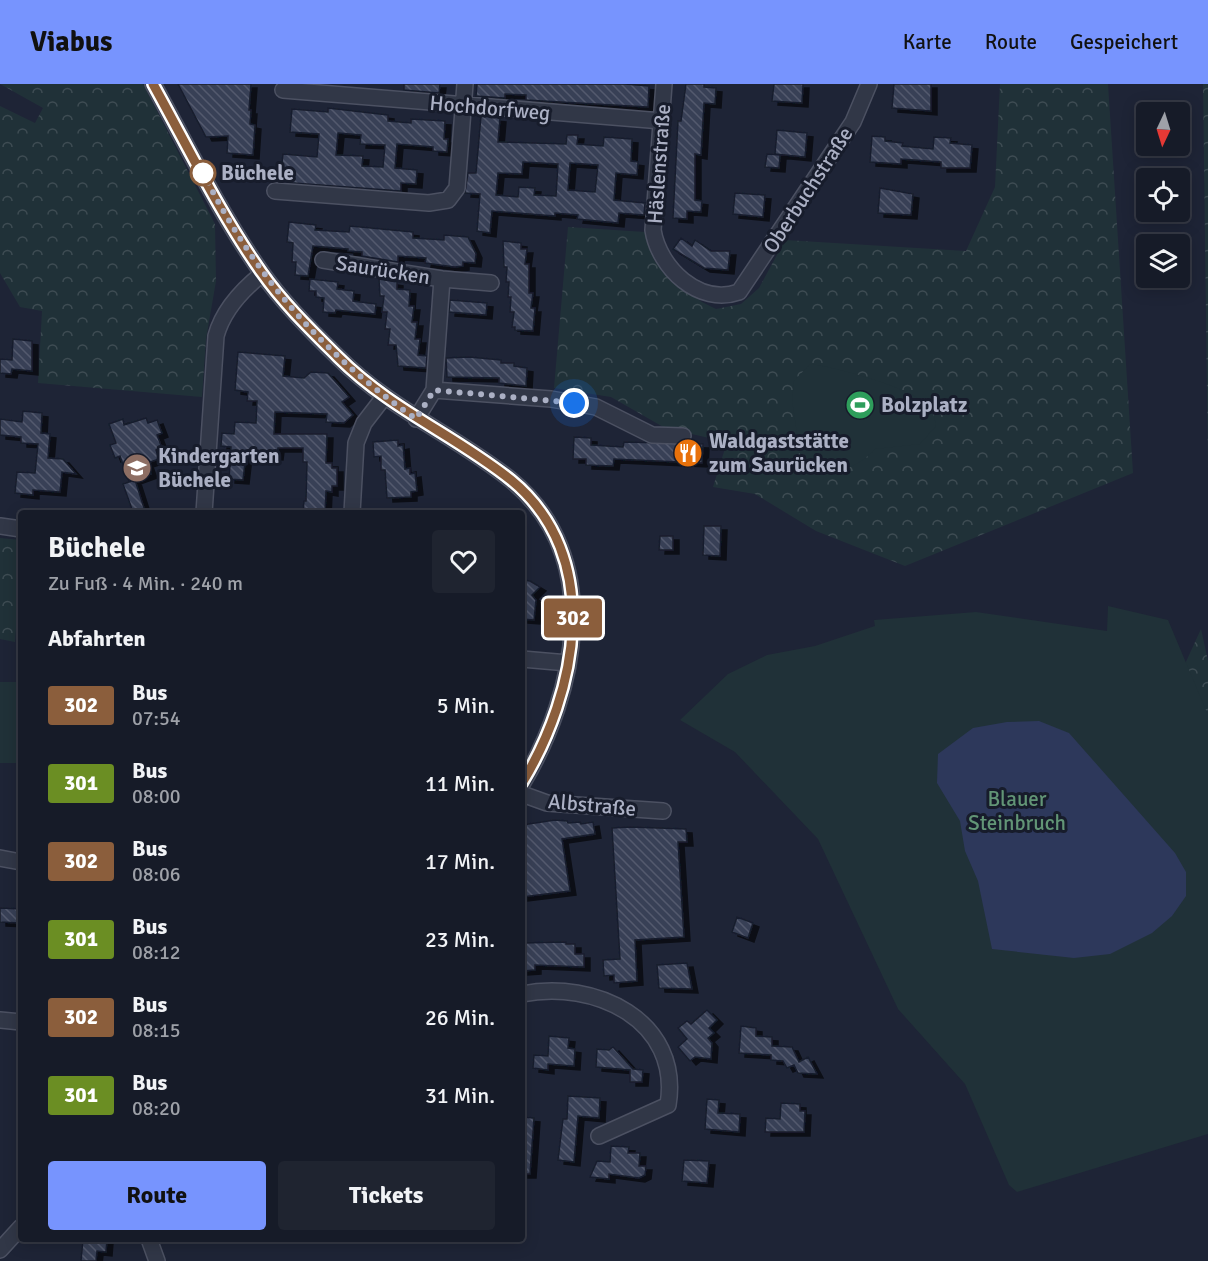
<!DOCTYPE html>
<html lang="de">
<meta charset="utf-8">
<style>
:root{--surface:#161b28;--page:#1f2430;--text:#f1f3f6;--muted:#9ea1a8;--line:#353945;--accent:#7794fe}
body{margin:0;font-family:Signika,sans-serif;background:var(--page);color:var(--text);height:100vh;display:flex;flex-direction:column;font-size:22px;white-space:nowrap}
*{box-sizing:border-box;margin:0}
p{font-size:20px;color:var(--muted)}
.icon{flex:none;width:33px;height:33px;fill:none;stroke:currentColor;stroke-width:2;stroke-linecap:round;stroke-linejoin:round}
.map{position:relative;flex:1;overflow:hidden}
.details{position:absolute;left:18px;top:426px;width:507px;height:732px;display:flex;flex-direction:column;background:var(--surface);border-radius:6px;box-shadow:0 3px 15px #0003,0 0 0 2px var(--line)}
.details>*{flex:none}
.badge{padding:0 12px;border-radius:4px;font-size:21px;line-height:39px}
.needle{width:39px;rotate:184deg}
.tools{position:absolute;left:1136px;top:18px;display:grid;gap:12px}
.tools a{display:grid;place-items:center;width:54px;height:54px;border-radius:6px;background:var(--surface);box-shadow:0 3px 15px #0003,0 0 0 2px var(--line);font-size:30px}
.you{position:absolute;width:30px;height:30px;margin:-15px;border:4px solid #fff;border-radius:50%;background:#1a73e8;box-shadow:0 0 0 9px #1a73e833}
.map>.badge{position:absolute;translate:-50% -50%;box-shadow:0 0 0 3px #fff}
h2{padding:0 30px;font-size:22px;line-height:54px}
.round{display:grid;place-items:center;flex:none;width:63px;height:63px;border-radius:6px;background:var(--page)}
.overview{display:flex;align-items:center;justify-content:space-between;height:102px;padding:0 30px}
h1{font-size:28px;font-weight:700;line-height:45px}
.action{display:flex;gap:12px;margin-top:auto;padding:12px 30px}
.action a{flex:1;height:69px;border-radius:6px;background:var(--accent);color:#111;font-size:24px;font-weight:700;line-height:69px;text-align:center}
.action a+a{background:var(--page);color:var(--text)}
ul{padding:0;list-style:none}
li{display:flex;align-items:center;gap:18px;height:78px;padding:0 30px}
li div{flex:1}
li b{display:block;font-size:22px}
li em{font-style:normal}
li .badge{min-width:66px;font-weight:700;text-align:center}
header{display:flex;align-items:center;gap:36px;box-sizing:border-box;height:84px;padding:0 30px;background:var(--accent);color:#111}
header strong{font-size:28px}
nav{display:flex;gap:33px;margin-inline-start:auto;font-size:21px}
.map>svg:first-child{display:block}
</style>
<header>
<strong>Viabus</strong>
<nav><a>Karte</a><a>Route</a><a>Gespeichert</a></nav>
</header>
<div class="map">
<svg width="1208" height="1177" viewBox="0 0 1208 1177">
<defs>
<pattern id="forest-crowns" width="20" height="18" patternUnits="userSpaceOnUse" patternTransform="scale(1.5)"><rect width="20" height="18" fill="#203138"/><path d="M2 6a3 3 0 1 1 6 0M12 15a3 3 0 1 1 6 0" fill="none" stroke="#3e4c53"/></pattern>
<pattern id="building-back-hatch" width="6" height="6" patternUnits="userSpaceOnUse" patternTransform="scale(1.5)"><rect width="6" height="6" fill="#394157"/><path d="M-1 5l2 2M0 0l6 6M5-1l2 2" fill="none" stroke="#535a6e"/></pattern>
<filter id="shadow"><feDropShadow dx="6" dy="4" stdDeviation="0" flood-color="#0009"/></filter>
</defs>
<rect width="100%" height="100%" fill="#1e2436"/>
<path fill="url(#forest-crowns)" d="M0,0H143L215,140L216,197L206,255L202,313L38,299L42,227L20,223L0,189V22L35,39L43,24Z
M1000,0H1108L1133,389L905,482L816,447L755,410L713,403L727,358L665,344L611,313L554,304L568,143L645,148L654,176L670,195L702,218L716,225L741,220L759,204L785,156L966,167L995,103Z
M1203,0H1208V385Z
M0,454L21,456V544H16L15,558L0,555Z
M1201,545L1208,577V744L1174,604Z"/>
<path fill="#203138" d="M810,280C836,283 904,302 924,318C931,324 935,332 936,342L920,360L875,365C864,377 847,388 829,387C820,387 814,382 802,383L792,316L794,297Z
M1108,522L1168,536L1208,631V1050L1017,1108L1009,1101L965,1000L898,925L818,755L735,668L680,636L728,590L767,571L815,562L875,542L874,536L976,528L1107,547Z
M0,598H21V679H0Z"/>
<path fill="#2d385b" d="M1039,637L1069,649L1175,769L1186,788V812L1172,832L1152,849L1110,870L1074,874L992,865L978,797L965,767L960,737L937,699L938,670L973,644L1007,638Z"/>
<path fill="url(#building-back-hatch)" stroke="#191e2d" stroke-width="1.5" fill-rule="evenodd" filter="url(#shadow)" d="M178,0H251L249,26H251L250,40L255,41L253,71L227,69L228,52L206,53Z
M404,0H440L439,9L404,6Z
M477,0H625L649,2L648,23L526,16V11L505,10V14L476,12Z
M686,0H704V3L716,4L715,20L704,19L701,71L695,70V116L702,117L701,128L687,127V135L673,134L678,37H681Z
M774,0H803L802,19L772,17Z
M894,0H931V27L892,24Z
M328,24L388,31V37L411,39V35L445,37L444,55H448L447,68L433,67V63L397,60L395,84L417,86L416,100L401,99V107L280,98L283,70L317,73L319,50L290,48L292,25L328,28ZM338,49L361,51L360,60L385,61L383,83L362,82L363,72L336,71Z
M481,32L500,34L498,58L566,60L567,51H578L577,60L603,62L604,53L632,55L631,77L638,78L637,91L616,89L614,116L645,119L644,131L619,129L618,139L577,135L578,131L555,129V132L492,127L490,149L477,147L480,110L465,109L468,89H476ZM523,78L558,80L556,112L534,111L535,104L519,103L518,113L496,111L498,89L522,90ZM570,79L598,81L595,108L568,106Z
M777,46L807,49L805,73L775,70Z
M872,52L885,53V57L903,59L902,62L933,65L934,53L951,54L950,59L972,61L970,84H941V78L901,75V80L870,78Z
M767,70L780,71L779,84L765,83Z
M880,104L913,110L911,131L878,129Z
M735,109L765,111L763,133L733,130Z
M289,138L316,141L315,146L349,148L350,142L413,148V154L444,156V151L468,153L476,170L475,179L463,178V182L455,183L425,179L426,174L398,172V178L362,172V168L348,167V165L313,162L308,192L295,191L296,178H292L293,159L287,158Z
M681,154L692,162L695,156L711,167H730L728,186L704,184L673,165Z
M503,157L521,159V165H527L525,180H529V209H533L531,224H535L533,247L515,246V243H512L514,228H510L511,213H508L509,198H506L507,183H504Z
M310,195L338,198L337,205L354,207L353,217L376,220L375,230L336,226L335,229L323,228L324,214L316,213V207H309Z
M379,195L397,198V205L410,206L409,222H414L412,238H417L415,255H420L418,271L427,272L426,284L398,282L396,261H388L390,245H385L387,228H382L384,212H380Z
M450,216L487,219L486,231L449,228Z
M13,255L32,257V287L12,285L11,290L0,289V275L12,276Z
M238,268L285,272L283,292L304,294L311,288L328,289L349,313L342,318L353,331L344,339L326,338L327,330L275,328L274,350H327L326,379H332V384H337V402H332V408L326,407L325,429H303L304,417H306L307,378H303V364H278L277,372L246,370L243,396L229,395L231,363L221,362L222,349L234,350L235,338L256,339L257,317H247L248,308L235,306Z
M469,273L501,276V279H514V282L527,284L526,302L499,299V294L447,293L446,274Z
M23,327L42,329L41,349L50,350L48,374L63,375L76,390L62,388L60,408L33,406V411L15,409L17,388L35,389L38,360L21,359V353L0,351V335L22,338Z
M146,334L148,339L157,336L162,349L157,351L162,364L156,366L159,375L147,379L151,390L129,398L135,396L144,424L133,428L123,400L129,398L120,372L115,374L110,361L116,359L109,340L123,335L124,341Z
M574,353L591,354V361L623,363L624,358L703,360L702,379L614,375L613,382L586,381V375H573Z
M398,356V362L403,361L405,385L410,384V390L415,389L417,407L411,408V413L387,414L385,386H381V372L374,373L373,358Z
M704,442H721L720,472L703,471Z
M660,452H673V466H659Z
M522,496L530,497L540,503L532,511L536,516L534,536L522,535Z
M555,736L567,737L568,739L580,738L581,740L593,738L595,750L562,755L570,807L522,813V741Z
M630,743L686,745L687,758H678L684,853L635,856L637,897L614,899V891L604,892L603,876L620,875L612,744Z
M0,824L21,825V839L0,838Z
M737,833L753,839L748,854L732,848Z
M566,858V860H575V870H584V883L535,881V886L522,887V859Z
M687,879L692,905L659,904L657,881Z
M707,926L717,936L709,944L714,949L708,954L712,959L711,975L695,973L690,977L678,963L687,955L678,944L687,937L691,940Z
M741,942L756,944V952L772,953V962L792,963L799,978L808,973L817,990L798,989L794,981L787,984L783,977L771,976V971L739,969Z
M549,952L569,954L568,964L575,965L574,982L548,980V986L533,984L534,971L548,972Z
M613,963L633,985L643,986L642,998H630V986L596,983L597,965L609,966Z
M568,1012L600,1014L599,1034L578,1032L574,1078L558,1076L563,1035H567Z
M707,1015L719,1016L718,1029L740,1030L739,1048L705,1045Z
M781,1019L800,1020V1027H805L804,1048H765L766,1034L780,1035Z
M522,1033L534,1034L530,1090H522Z
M611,1062L629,1063L628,1069H640L639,1082H646L645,1091L639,1094L609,1090V1095L590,1093L597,1077L610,1078Z
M684,1076L709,1077L707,1099L682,1097Z
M83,1155H107L106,1168L97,1167L96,1177H81Z"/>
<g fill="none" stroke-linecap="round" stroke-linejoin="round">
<g stroke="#4c5162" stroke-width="18">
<path id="minor" d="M153,0C188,63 220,130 262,189C283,219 311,247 338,273C391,326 455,351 511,396C605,473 577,609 522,700
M664,0L653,146C659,184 699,222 739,208L853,38L869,0
M283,6L662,37
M275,107L429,119L448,116L457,104L465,0
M323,176L442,195L491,199
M434,306L551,315L596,323L652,351L683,352
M416,335L434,306L442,195
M204,429L216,252C223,226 242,206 262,190
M352,429L356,359L364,339L384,313
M0,442L21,445
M522,575L568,579
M522,710L547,719L663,727
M0,774L21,778
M522,910C594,895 682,936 668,1021L599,1052
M0,936L21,938
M149,1155L157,1177
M0,1166L21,1143"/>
</g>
<use href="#minor" stroke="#313747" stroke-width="15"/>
</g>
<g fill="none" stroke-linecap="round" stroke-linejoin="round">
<g stroke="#fff" stroke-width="14">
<path id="line" d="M153,0C188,63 220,130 262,189C283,219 312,247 338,273C391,326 455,351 511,396C605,473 577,609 522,699"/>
</g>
<use href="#line" stroke="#8b5e3c" stroke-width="9"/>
<path stroke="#abb0c4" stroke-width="6" stroke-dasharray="0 10.8" d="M203,89C255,192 320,268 416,335L434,306L574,319"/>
</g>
<defs>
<g id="stadium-disc" transform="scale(1.5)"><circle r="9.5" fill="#2e9e5b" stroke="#171c2b"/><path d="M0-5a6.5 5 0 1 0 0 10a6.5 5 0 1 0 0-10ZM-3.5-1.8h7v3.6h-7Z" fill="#fff"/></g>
<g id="restaurant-disc" transform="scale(1.5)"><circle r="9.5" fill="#e8710a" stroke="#171c2b"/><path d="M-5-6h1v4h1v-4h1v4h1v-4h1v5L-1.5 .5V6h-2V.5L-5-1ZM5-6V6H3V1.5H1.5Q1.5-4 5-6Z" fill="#fff"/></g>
<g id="school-disc" transform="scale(1.5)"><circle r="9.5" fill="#8d6e63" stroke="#171c2b"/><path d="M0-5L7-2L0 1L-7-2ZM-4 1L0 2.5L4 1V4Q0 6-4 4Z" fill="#fff"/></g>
</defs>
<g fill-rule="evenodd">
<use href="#stadium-disc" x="860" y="321"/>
<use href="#restaurant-disc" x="688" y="369"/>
<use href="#school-disc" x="137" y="384"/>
</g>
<circle fill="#fff" stroke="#8b5e3c" stroke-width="3" cx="203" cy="89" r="12"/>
<g text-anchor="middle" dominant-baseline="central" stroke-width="6" stroke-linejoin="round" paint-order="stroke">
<g font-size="21" fill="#abb0c4" stroke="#171c2b">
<text transform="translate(490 24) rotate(5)">Hochdorfweg</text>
<text transform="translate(659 80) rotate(-86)">Häslenstraße</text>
<text transform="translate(808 106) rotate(-57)">Oberbuchstraße</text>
<text transform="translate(383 186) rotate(9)">Saurücken</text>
<text transform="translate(592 721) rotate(5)">Albstraße</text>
</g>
<g font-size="21" font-weight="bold" fill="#abb0c4" stroke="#171c2b" text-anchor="start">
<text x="221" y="89">Büchele</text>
</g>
<g font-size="21" font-weight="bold" fill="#abb0c4" stroke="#171c2b" text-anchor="start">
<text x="881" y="321">Bolzplatz</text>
<text x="709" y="357">Waldgaststätte<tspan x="709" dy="24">zum Saurücken</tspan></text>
<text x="158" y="372">Kindergarten<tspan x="158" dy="24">Büchele</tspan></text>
</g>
<g font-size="21" fill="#629576" stroke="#171c2b">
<text x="1017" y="715">Blauer<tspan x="1017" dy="24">Steinbruch</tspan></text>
</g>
</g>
</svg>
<div class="tools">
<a><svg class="needle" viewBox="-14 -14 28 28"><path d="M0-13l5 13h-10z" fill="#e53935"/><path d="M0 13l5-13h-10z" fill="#9ea1a8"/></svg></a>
<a><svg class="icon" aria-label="locate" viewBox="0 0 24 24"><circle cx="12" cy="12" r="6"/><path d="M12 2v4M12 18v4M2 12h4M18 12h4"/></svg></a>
<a><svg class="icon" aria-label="layers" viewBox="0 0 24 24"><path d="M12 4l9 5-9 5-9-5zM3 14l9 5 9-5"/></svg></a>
</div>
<div class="you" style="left:574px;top:319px"></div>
<b class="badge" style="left:573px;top:534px;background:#8b5e3c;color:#fff">302</b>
<section class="details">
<div class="overview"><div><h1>Büchele</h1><p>Zu Fuß · 4 Min. · 240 m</p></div><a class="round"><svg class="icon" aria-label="heart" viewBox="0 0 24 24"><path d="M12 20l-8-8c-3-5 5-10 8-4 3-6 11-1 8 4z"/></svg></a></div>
<h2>Abfahrten</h2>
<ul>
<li><span class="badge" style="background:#8b5e3c;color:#fff">302</span><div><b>Bus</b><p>07:54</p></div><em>5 Min.</em></li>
<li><span class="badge" style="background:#6b8e23;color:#fff">301</span><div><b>Bus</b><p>08:00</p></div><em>11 Min.</em></li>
<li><span class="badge" style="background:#8b5e3c;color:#fff">302</span><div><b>Bus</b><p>08:06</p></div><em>17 Min.</em></li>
<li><span class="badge" style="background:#6b8e23;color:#fff">301</span><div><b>Bus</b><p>08:12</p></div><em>23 Min.</em></li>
<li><span class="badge" style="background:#8b5e3c;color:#fff">302</span><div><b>Bus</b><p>08:15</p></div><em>26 Min.</em></li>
<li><span class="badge" style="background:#6b8e23;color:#fff">301</span><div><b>Bus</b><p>08:20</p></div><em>31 Min.</em></li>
</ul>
<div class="action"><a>Route</a><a>Tickets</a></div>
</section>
</div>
